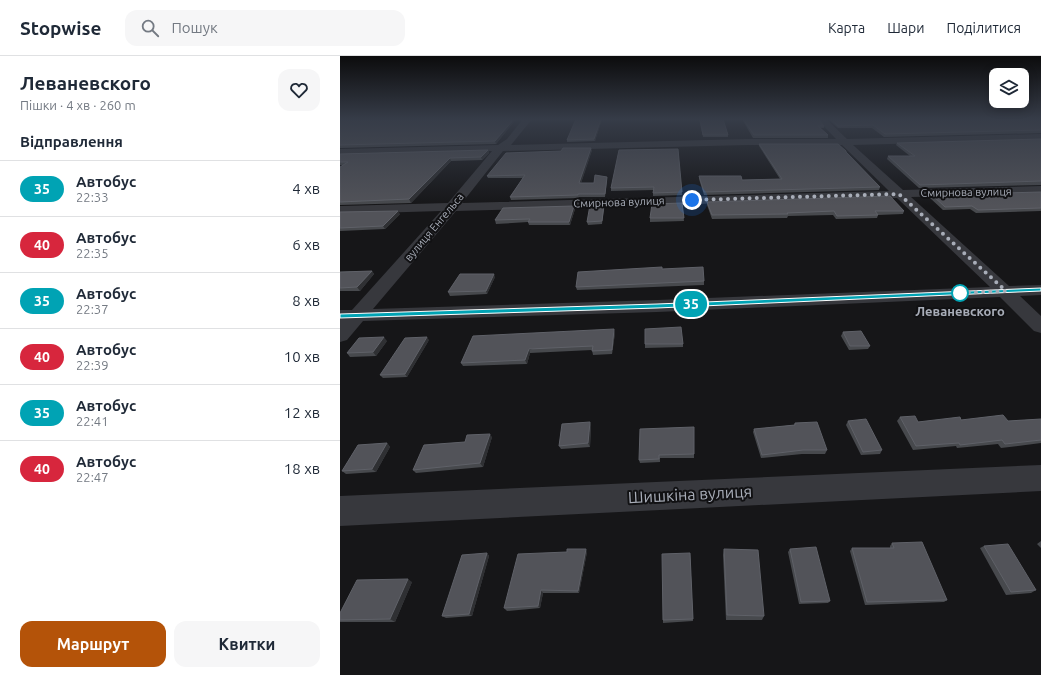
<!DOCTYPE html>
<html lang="uk">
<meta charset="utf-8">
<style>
:root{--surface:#fff;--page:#f6f6f7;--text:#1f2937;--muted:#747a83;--line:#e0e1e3;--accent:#b45309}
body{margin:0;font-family:Ubuntu,sans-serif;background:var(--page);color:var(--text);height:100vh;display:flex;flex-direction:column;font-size:15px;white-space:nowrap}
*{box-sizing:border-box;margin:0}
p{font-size:13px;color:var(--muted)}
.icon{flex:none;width:22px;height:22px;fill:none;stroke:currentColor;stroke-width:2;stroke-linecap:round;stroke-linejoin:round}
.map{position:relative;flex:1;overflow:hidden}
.drawer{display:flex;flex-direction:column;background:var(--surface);width:340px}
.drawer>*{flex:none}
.badge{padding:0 8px;border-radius:13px;font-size:14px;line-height:26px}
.tools{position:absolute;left:649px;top:12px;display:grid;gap:8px}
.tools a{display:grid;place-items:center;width:40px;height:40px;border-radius:8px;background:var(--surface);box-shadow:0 2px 10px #0003;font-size:20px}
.you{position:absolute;width:20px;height:20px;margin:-10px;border:3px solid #fff;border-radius:50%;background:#1a73e8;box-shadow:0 0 0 6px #1a73e833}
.map>.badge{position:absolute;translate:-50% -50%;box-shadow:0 0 0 2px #fff}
h2{padding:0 20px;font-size:15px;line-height:36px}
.round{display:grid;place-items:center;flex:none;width:42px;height:42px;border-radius:12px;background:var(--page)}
.headline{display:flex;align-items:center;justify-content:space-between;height:68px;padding:0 20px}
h1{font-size:19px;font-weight:700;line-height:30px}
.button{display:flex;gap:8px;margin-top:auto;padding:8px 20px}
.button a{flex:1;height:46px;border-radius:12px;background:var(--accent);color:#fff;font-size:16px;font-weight:700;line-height:46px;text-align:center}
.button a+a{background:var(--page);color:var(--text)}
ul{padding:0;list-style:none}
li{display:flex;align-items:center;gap:12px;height:56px;padding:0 20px;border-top:1px solid var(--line)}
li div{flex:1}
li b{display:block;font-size:15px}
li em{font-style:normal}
li .badge{min-width:44px;font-weight:700;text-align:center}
header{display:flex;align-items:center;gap:24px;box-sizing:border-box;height:56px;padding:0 20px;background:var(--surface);border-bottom:1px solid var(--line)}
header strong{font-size:19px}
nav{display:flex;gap:22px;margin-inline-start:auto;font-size:14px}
.search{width:280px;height:36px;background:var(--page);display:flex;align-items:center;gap:10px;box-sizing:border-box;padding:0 14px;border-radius:12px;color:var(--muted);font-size:15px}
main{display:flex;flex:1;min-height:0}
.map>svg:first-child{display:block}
</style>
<header>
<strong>Stopwise</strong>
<div class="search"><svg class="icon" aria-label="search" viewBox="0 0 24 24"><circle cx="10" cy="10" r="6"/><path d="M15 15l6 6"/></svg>Пошук</div>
<nav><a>Карта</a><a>Шари</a><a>Поділитися</a></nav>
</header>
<main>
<section class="drawer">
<div class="headline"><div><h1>Леваневского</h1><p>Пішки · 4 хв · 260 m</p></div><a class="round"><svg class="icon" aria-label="heart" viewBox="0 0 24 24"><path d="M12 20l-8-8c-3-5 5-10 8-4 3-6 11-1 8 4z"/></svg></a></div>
<h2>Відправлення</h2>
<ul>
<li><span class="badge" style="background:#00a3b4;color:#fff">35</span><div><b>Автобус</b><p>22:33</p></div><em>4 хв</em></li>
<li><span class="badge" style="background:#d7263d;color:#fff">40</span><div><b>Автобус</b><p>22:35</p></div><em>6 хв</em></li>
<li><span class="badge" style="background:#00a3b4;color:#fff">35</span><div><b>Автобус</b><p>22:37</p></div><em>8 хв</em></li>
<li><span class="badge" style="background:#d7263d;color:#fff">40</span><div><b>Автобус</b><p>22:39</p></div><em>10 хв</em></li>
<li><span class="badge" style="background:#00a3b4;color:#fff">35</span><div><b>Автобус</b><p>22:41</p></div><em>12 хв</em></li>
<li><span class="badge" style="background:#d7263d;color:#fff">40</span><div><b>Автобус</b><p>22:47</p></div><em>18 хв</em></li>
</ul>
<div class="button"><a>Маршрут</a><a>Квитки</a></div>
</section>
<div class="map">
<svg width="701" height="619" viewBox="0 0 701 619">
<rect width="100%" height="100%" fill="#161618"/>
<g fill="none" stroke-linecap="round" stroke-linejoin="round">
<path fill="#37383d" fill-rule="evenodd" d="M183,63H192L171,89L407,83H496L477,63H486L507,83L701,78V84L513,89L563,134L701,130V138L571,141L669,230L701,229V239L680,240L701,260V277L694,275L660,241L317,256L23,265L7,284L0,286V254H12L101,155L0,158V150L108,147L152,95L0,99V93L158,89L167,83ZM407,89H502L549,135L122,147L163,95ZM557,142L650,231L317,244L33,253L116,155Z
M701,409V435L0,470V440Z"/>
</g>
<path fill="#47494d" d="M0,63H176L156,88L0,92Z
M262,63L255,85L227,86V84Z
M359,63H383L388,79V81H363Z
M402,63H478L484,70V72H480L488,79V82H413Z
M488,63H701V77L544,81L532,72H498Z
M701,83V129L579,132L547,103L548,100H570L556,89L557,87Z
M419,88L506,95V97L540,131L539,134L364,139L359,123V120L402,124L440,123L419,90Z
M338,93L342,139L313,140V134L271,135V132Z
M148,94L149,97L142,104L111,105L71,147L0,149V111L3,109H0V98Z
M252,94L241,127H254L267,121V124L265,141H239L238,142L171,144L170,141L183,122H148L147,120L221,95Z
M701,136V155L636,157L630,153L603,154L590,142L592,139Z
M367,146L564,155L563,158L538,159L537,162L496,163L493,159L448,160L447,162L372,163L367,149Z
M342,147L344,165L310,166V162Z
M264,152L262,168L248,169L247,166Z
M235,153L230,169H189L188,166L156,168L155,164Z
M0,156L60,158L45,173L0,175Z
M322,213L364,225V229L237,234L236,231Z
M32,215L34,218L20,235H0V216Z
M155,221L147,238L110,240L108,236Z
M503,276L530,290L528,293L509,294L501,280Z
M275,277L272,298L253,299L252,294L190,297L187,308L123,310L121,307Z
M89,284L67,321L43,322L40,319Z
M47,285L36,300L10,301L7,297Z
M305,288H343V291L305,292Z
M560,361L578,366L621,364L668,365L701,363V387L661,392L658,388L617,392L616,390L573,394L557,365Z
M508,365L542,394L540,398L521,399L506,369Z
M455,367L487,394L485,398H462L421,402L413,376L414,373L454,369Z
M251,369L250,391L221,393L219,390Z
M354,371V402H320V406L300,407L299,404Z
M152,381L143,411L76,417L73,414L125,386Z
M47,387L50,391L36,416L6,418L2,415Z
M701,485V492L697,488Z
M552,487L607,544L604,546L525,549L510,495L512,492H550V490Z
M644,490L696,534L691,537L666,539L640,492Z
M384,493L424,560L422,564H386L383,499Z
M450,493L490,545L488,547L459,548L448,496Z
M247,496L239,537H203L200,552L167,555L164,552Z
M147,497L149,500L132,560L106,562L102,560Z
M350,497L353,565L323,567V564Z
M72,526L55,566H0V557Z"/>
<path fill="#2f3033" d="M174,63H176L156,88L155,85Z
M261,63H262L255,85L254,83Z
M251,92L252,94L240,130L239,127Z
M148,94L149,97L142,104L141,101Z
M110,102L111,105L71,147L69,143Z
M234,150L235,153L230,169L229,166Z
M58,155L60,158L45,173L43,170Z
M32,215L34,218L20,235L17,231Z
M154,218L155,221L147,238L146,235Z
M274,273L275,277L272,298V294Z
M44,281L47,285L36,300L33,296Z
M87,281L89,284L67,321L65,318Z
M189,293L190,297L187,308L185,304Z
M250,366L251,369L250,391L248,387Z
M150,378L152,381L143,411L140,407Z
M47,387L50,391L36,416L32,413Z
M246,493L247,496L239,537L238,535Z
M147,497L149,500L132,560L129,558Z
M68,523L72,526L55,566L50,563Z
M201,534L203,537L200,552L198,550Z"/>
<path fill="#525359" stroke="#5f6168" d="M0,63H174L155,85L0,89Z
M236,63H261L254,83L227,84Z
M360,63H383L388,79H363Z
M403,63H478L484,70H478L488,79H414Z
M491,63H701V74L545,78L533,69L498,70Z
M701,83V125L580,129L548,100H575L557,87Z
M419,88H498L506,95V96L540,131L364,136L359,120H401L402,124L442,123Z
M223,92H251L239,127H254L255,119L267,121L265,138H238V139L170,141L185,119L147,120L166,97L221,95Z
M338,93L342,136L313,137L314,131L271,132L279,94Z
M148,94L141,101L110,102L69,143L0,146V111L8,106H0V98Z
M701,136V152L638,154L632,150L605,151L592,139Z
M550,140L564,155H535L538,159L497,160L494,155L447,157L448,158L372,159L367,146Z
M342,147L344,162H310L312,148Z
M250,149H264L262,165L247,166Z
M234,150L229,166H188L190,163L155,164L163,152Z
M58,155L43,170L0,172V156Z
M322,211V213L363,211L364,225L236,231L238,216Z
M32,215L17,231L0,232V216Z
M120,218H154L146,235L108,236Z
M341,271L343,288H305V273Z
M274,273L272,294L252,295L253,290L189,293L185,304L121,307L133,280Z
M521,275L530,290H510L503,276Z
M44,281L33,296L7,297L19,282Z
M87,281L65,318L40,319L65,282Z
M663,359L668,365L701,363V384L665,388L662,384L620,389L619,387L576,390L560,361L575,360L578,366L620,361L621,364Z
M526,363L542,394L523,396L508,365Z
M250,366L248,387L219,390L222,368Z
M477,366L487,394H463L422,399L414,373L455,369V367Z
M354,371V398L319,399V403L299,404L300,373Z
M150,378L140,407L73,414L84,389L125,386L127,379Z
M47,387L32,413L2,415L18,389Z
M582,486L607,544L527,546L512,492H554L552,487Z
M668,488L696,534L671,536L644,490Z
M476,491L490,545L461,546L450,493Z
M227,493H246L238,535L201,534L198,550L164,552L178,498L227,496Z
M384,493L418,494L424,560L387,559Z
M147,497L129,558L102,560L122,499Z
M350,497L353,563L323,564L322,498Z
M68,523L50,563L0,564V557L17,524Z"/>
<linearGradient id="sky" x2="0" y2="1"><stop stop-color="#0c0c0d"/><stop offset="0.42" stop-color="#363c48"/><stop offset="1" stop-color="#363c48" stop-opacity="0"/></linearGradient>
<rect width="701" height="150" fill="url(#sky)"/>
<path fill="#00a3b4" stroke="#fff" d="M701,232V235L317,252L0,262V258L317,248Z"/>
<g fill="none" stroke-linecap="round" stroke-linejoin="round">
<path stroke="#a8adb8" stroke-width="4" stroke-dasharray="0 7.2" d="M352,144L559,138L666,235L618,237H620"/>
</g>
<circle fill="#fff" stroke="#00a3b4" stroke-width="2" cx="620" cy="237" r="8"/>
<g text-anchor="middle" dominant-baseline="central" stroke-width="4" stroke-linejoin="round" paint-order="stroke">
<g font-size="11" fill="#a8adb8" stroke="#111113">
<text transform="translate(626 136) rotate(-1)">Смирнова вулиця</text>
<text transform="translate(279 146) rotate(-2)">Смирнова вулиця</text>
<text transform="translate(94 171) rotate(-50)">вулиця Енгельса</text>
</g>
<g font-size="13" font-weight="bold" fill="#a8adb8" stroke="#111113">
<text x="620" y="255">Леваневского</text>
</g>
<g font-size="16" fill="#a8adb8" stroke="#111113">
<text transform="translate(350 438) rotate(-3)">Шишкіна вулиця</text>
</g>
</g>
</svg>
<div class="tools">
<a><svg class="icon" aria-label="layers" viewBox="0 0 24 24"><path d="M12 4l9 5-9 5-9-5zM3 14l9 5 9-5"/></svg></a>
</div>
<div class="you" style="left:352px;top:144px"></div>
<b class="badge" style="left:351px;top:248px;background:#00a3b4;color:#fff">35</b>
</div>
</main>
